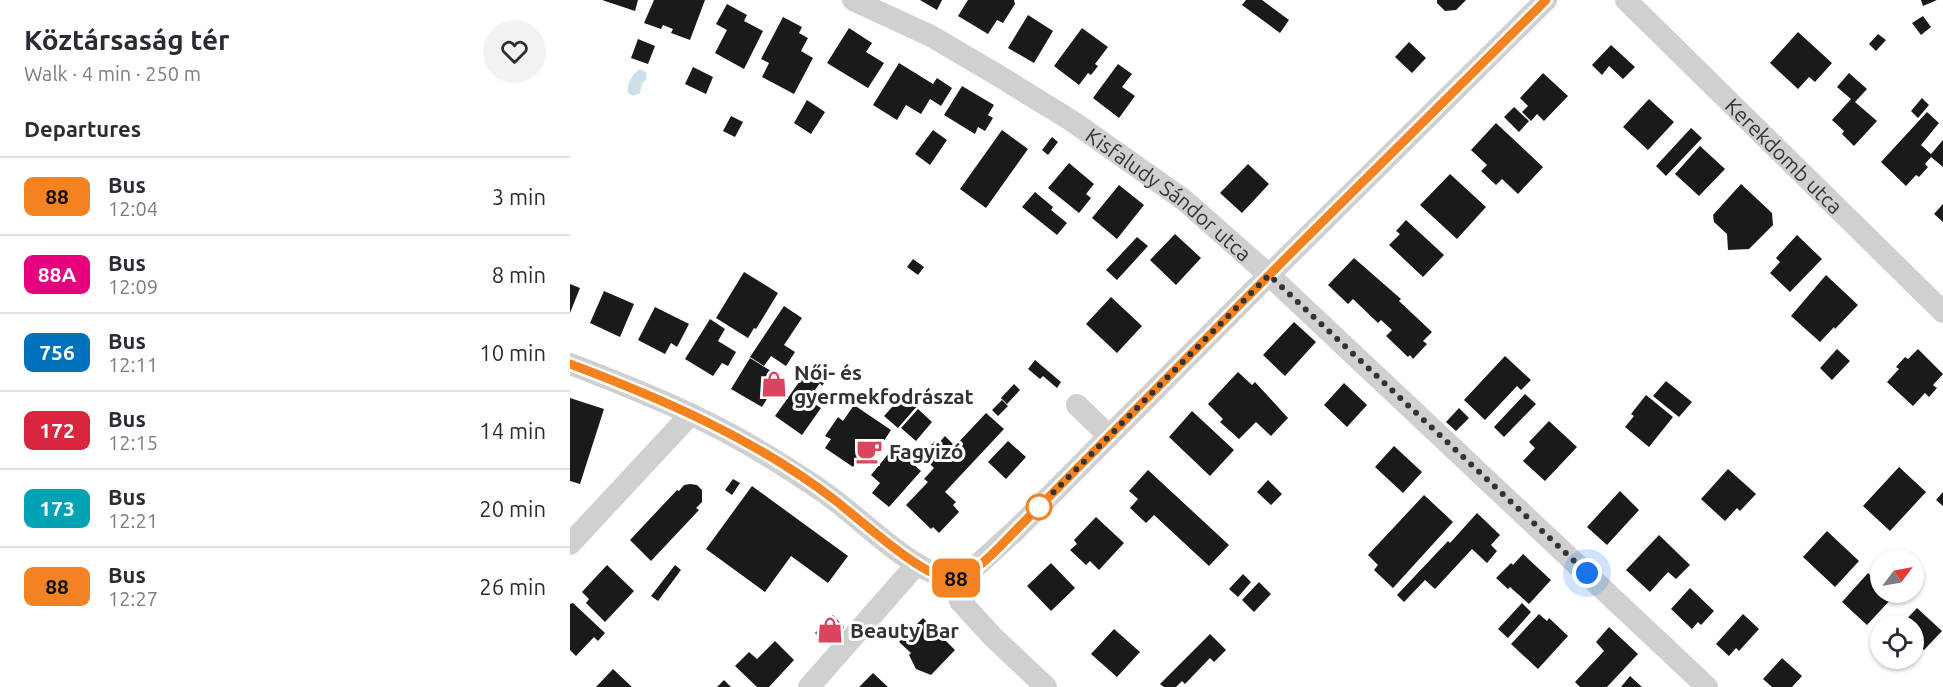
<!DOCTYPE html>
<meta charset="utf-8">
<style>
:root{--surface:#fff;--page:#f2f2f3;--text:#2b2b33;--muted:#7c7c81;--line:#e1e1e2}
body{margin:0;font-family:Ubuntu,sans-serif;background:var(--page);color:var(--text);height:100vh;display:flex;flex-direction:column;font-size:22px;white-space:nowrap}
*{box-sizing:border-box;margin:0}
p{font-size:20px;color:var(--muted)}
.icon{flex:none;width:33px;height:33px;fill:none;stroke:currentColor;stroke-width:2;stroke-linecap:round;stroke-linejoin:round}
.map{position:relative;flex:1;overflow:hidden}
.drawer{display:flex;flex-direction:column;background:var(--surface);width:570px}
.drawer>*{flex:none}
.badge{padding:0 12px;border-radius:9px;font-size:21px;line-height:39px}
.needle{width:39px;rotate:58deg}
.fabs{position:absolute;left:1300px;top:549px;display:grid;gap:12px}
.fabs a{display:grid;place-items:center;width:54px;height:54px;border-radius:50%;background:var(--surface);box-shadow:0 2px 4px #0004;font-size:30px}
.you{position:absolute;width:30px;height:30px;margin:-15px;border:4px solid #fff;border-radius:50%;background:#1a73e8;box-shadow:0 0 0 9px #1a73e833}
.map>.badge{position:absolute;translate:-50% -50%;box-shadow:0 0 0 3px #fff}
h2{padding:0 24px;font-size:22px;line-height:54px}
.round{display:grid;place-items:center;flex:none;width:63px;height:63px;border-radius:32px;background:var(--page)}
.summary{display:flex;align-items:center;justify-content:space-between;height:102px;padding:0 24px}
h1{font-size:28px;font-weight:700;line-height:45px}
ul{padding:0;list-style:none}
li{display:flex;align-items:center;gap:18px;height:78px;padding:0 24px;border-top:2px solid var(--line)}
li div{flex:1}
li b{display:block;font-size:22px}
li em{font-style:normal}
li .badge{min-width:66px;font-weight:700;text-align:center}
main{display:flex;flex:1;min-height:0}
.map>svg:first-child{display:block}
</style>
<main>
<section class="drawer">
<div class="summary"><div><h1>Köztársaság tér</h1><p>Walk · 4 min · 250 m</p></div><a class="round"><svg class="icon" aria-label="heart" viewBox="0 0 24 24"><path d="M12 20l-8-8c-3-5 5-10 8-4 3-6 11-1 8 4z"/></svg></a></div>
<h2>Departures</h2>
<ul>
<li><span class="badge" style="background:#f58220;color:#111">88</span><div><b>Bus</b><p>12:04</p></div><em>3 min</em></li>
<li><span class="badge" style="background:#e6007e;color:#fff">88A</span><div><b>Bus</b><p>12:09</p></div><em>8 min</em></li>
<li><span class="badge" style="background:#0072bc;color:#fff">756</span><div><b>Bus</b><p>12:11</p></div><em>10 min</em></li>
<li><span class="badge" style="background:#d7263d;color:#fff">172</span><div><b>Bus</b><p>12:15</p></div><em>14 min</em></li>
<li><span class="badge" style="background:#00a3b4;color:#fff">173</span><div><b>Bus</b><p>12:21</p></div><em>20 min</em></li>
<li><span class="badge" style="background:#f58220;color:#111">88</span><div><b>Bus</b><p>12:27</p></div><em>26 min</em></li>
</ul>
</section>
<div class="map">
<svg width="1373" height="687" viewBox="0 0 1373 687">
<rect width="100%" height="100%" fill="#fff"/>
<path fill="#cbe0e8" d="M70,69L76,72L77,78L72,84L70,93L63,96L58,93C56,85 62,74 70,69Z"/>
<path fill="#1a1a1a" d="M32,0H68L65,11Z
M84,0H135L120,40L101,33L103,29L93,25L91,29L74,23Z
M350,0H372L367,10Z
M398,0H444L445,4L433,23L427,20L418,34L388,16Z
M676,0H692L719,20L710,33L672,5Z
M867,0H896L886,10L875,11L867,3Z
M1351,0H1367L1353,6Z
M157,4L177,15L174,21L193,31L174,69L145,53L157,30L146,24Z
M458,15L483,31L464,63L438,48Z
M1353,16L1361,27L1351,35L1342,23Z
M213,17L232,27L229,33L238,38L231,51L243,58L224,94L192,77L199,63L191,59Z
M279,28L302,43L296,52L314,63L298,88L257,63Z
M512,28L538,47L525,64L528,66L521,75L518,73L509,85L484,66Z
M1228,32L1262,63L1245,82L1239,77L1228,89L1200,63Z
M1308,34L1316,40L1306,51L1299,44Z
M68,39L85,46L78,64L61,58Z
M839,42L856,58L842,73L825,57Z
M1041,45L1065,67L1053,79L1039,66L1032,75L1022,65Z
M329,63L363,84L367,78L382,88L371,106L360,99L351,114L336,105L327,120L303,105Z
M548,64L562,74L552,87L565,96L549,118L523,98Z
M123,67L143,77L136,94L115,84Z
M973,73L998,96L974,121L967,114L961,121L952,112L958,106L950,98Z
M1279,73L1297,89L1285,102L1307,121L1284,146L1272,134L1274,131L1262,120L1281,99L1267,87Z
M392,86L424,105L418,115L423,118L415,131L408,127L405,134L374,115Z
M1352,98L1359,105L1348,118L1341,111Z
M1079,99L1104,122L1078,150L1053,127Z
M237,100L255,112L241,134L224,123Z
M944,107L959,121L949,132L934,117Z
M1357,112L1369,123L1351,145L1361,154L1373,140V167L1361,157L1355,164L1358,167L1349,177L1346,175L1336,186L1311,162Z
M161,116L173,122L165,137L153,131Z
M926,123L973,167L948,194L932,179L926,185L911,171L917,165L901,150Z
M1121,128L1132,138L1096,176L1086,166Z
M363,130L377,140L360,165L345,154Z
M432,130L458,149L416,208L390,189Z
M482,137L488,142L478,155L472,150Z
M1130,146L1155,169L1129,196L1105,174Z
M499,163L524,184L516,194L521,198L509,213L478,188Z
M678,164L699,184L672,213L650,193Z
M880,174L916,207L887,239L850,205Z
M1171,184L1202,213L1203,225L1179,249L1158,250L1157,234L1144,222L1143,215Z
M549,185L574,205L547,239L522,218Z
M465,192L483,207L481,210L497,223L487,235L452,207Z
M1373,204V222L1364,214Z
M836,220L874,255L853,277L819,245L830,234L826,231Z
M605,234L631,258L606,285L580,260Z
M1227,235L1252,259L1220,292L1200,273L1210,262L1206,258Z
M567,237L578,246L547,280L536,270Z
M784,258L831,299L829,301L862,332L853,341L857,344L843,359L840,355L838,357L816,336L822,330L811,320L808,323L783,299L778,304L758,285Z
M343,259L354,267L348,275L337,267Z
M174,272L208,293L186,329L184,328L178,338L146,318Z
M1256,275L1288,305L1265,329L1264,327L1250,342L1221,316Z
M0,284L10,288L0,313Z
M34,291L64,304L50,337L20,323Z
M541,297L572,326L547,353L516,324Z
M214,306L232,318L214,345L225,352L216,366L201,356L194,366L180,357Z
M85,307L119,324L107,347L101,343L95,354L68,340Z
M140,319L155,329L148,341L166,352L158,366L152,363L143,376L115,359Z
M724,322L746,342L715,376L693,355Z
M1267,349L1280,361L1262,380L1250,368Z
M1348,349L1373,374L1363,385L1367,388L1359,397L1355,393L1343,406L1317,382L1329,369L1326,367L1335,357L1338,359Z
M935,356L961,380L951,390L947,386L915,420L894,400Z
M180,358L217,381L206,398L200,394L192,407L161,389Z
M465,360L491,382L487,388L473,376L470,379L458,369Z
M244,361L261,373L252,386L250,383L238,400L251,408L232,435L205,416Z
M668,372L682,385L685,382L718,418L701,436L686,422L669,439L650,422L653,419L638,404Z
M1096,381L1122,402L1109,417L1083,396Z
M774,383L797,405L777,427L754,405Z
M444,384L450,390L437,404L431,398Z
M335,393L348,405L328,428L314,416Z
M955,394L966,404L934,437L924,427Z
M1076,395L1103,417L1079,447L1055,427L1064,416L1061,414Z
M0,398L34,409L10,484L0,481Z
M432,400L438,406L428,416L422,410Z
M284,405L321,430L306,453L296,446L283,467L255,448L261,439L255,436L268,417L273,421Z
M889,408L899,418L886,431L876,422Z
M348,409L362,422L346,441L331,428Z
M622,411L664,450L640,476L599,437Z
M416,413L434,429L375,492L386,502L383,505L389,512L369,533L363,527L361,529L336,505L358,482L354,479L364,468L351,455L365,441L368,444L375,436L385,446Z
M979,421L1007,447L975,481L953,461L965,448L959,442Z
M438,441L456,457L436,479L418,462Z
M824,446L852,472L833,493L805,467Z
M324,447L351,471L319,507L302,493L310,483L301,475Z
M1329,467L1356,492L1320,531L1293,506Z
M1158,469L1186,494L1170,511L1167,508L1155,521L1131,499Z
M578,470L659,545L639,566L584,515L576,523L560,508L568,499L559,491Z
M163,479L170,483L162,495L155,490Z
M698,480L712,494L701,505L687,492Z
M120,484L127,485L132,490V502L126,508L129,510L81,561L60,540L107,490L109,491L114,485Z
M182,486L278,556L258,583L221,556L195,592L136,549Z
M1050,491L1069,510L1037,545L1017,527Z
M1373,492V506L1366,500Z
M854,495L883,522L823,588L804,570L808,565L798,555Z
M907,513L930,535L921,545L927,551L917,563L902,549L865,589L855,580L834,602L827,595L878,541L880,543Z
M526,517L554,543L529,570L520,561L516,565L500,550L507,544L504,540Z
M1257,531L1289,561L1265,587L1233,557Z
M1089,535L1120,565L1106,579L1098,572L1080,592L1056,570Z
M953,554L981,580L959,604L940,587L938,589L926,578L941,563L943,565Z
M481,563L505,588L481,611L457,586Z
M37,565L64,591L35,622L16,603L19,599L12,592Z
M105,565L111,570L88,601L81,596Z
M1298,573L1311,585V592H1319L1323,597L1297,625L1272,602Z
M673,574L681,582L668,597L659,589Z
M689,582L701,594L684,612L672,600Z
M1120,588L1144,611L1131,625L1128,622L1122,629L1101,609Z
M3,603L35,633L28,641L24,637L6,656L0,650V604Z
M952,603L961,612L938,638L928,629Z
M1347,608L1372,631L1354,650L1344,641V626H1330Z
M969,614L977,621L979,618L998,636L968,669L941,644Z
M1173,614L1189,629L1169,651L1166,648L1159,656L1146,644Z
M263,615L274,627L257,644L245,633Z
M353,618L385,650L361,675L346,669L339,655L341,653L329,642Z
M1039,627L1068,654L1037,687H1010L1005,682L1034,651L1026,642Z
M544,629L570,652L547,677L521,654Z
M640,634L656,650L644,662L640,658L615,684L612,681L606,687H594L590,684Z
M205,641L224,660L199,687H187L165,666L179,652L187,659Z
M1212,658L1232,676L1222,687H1202L1193,679Z
M43,669L62,687H26Z
M303,673L318,687H289Z
M1060,676L1072,687H1051Z
M154,680L161,687H147Z"/>
<g fill="none" stroke-linecap="round" stroke-linejoin="round">
<g stroke="#d0d0d0" stroke-width="22">
<path id="s1" d="M283,0L361,36L429,76L502,121L614,200L699,275L1137,687"/>
<path id="s2" d="M1056,0L1373,312"/>
<path d="M0,364C71,391 142,420 206,461C225,473 245,485 263,499C297,524 342,572 383,579"/>
<path d="M507,405L539,436"/>
<path d="M0,544L121,414"/>
<path d="M383,579L401,571L446,530L699,275L976,0"/>
<path d="M383,579L390,601L423,637L476,687"/>
<path d="M239,687L347,564"/>
</g>
</g>
<g fill="none" stroke-linecap="round" stroke-linejoin="round">
<g stroke="#fff" stroke-width="14">
<path id="line" d="M0,364C93,399 187,440 266,501C289,519 355,579 382,579C402,579 432,544 446,530L716,258L976,0"/>
</g>
<use href="#line" stroke="#f58220" stroke-width="9"/>
<path stroke="#333" stroke-width="6" stroke-dasharray="0 10.8" d="M469,507L461,515L699,275L1017,573"/>
</g>
<defs>
<g id="shop-bare" transform="scale(2.07)"><path d="M-5-2.5h2.3a2.7 3.5 0 0 1 5.4 0H5L5.5 6h-11ZM-1.5-2.5h3a1.5 2.3 0 0 0-3 0Z" fill="#da445e" stroke="#fff" stroke-width="2.5" paint-order="stroke"/></g>
<g id="cafe-bare" transform="scale(2.07)"><path d="M-5.5-4.5H6V0H3Q3 3.5 0 3.5H-2.5Q-5.5 3.5-5.5 0ZM3-3.2v2h1.7v-2ZM-6 4.5H4V6H-6Z" fill="#da445e" stroke="#fff" stroke-width="2.5" paint-order="stroke"/></g>
</defs>
<g fill-rule="evenodd">
<use href="#shop-bare" x="204" y="384"/>
<use href="#cafe-bare" x="299" y="451"/>
<use href="#shop-bare" x="260" y="630"/>
</g>
<circle fill="#fff" stroke="#f58220" stroke-width="3" cx="469" cy="507" r="12"/>
<g text-anchor="middle" dominant-baseline="central" stroke-width="6" stroke-linejoin="round" paint-order="stroke">
<g font-size="21" fill="#333" stroke="#fff">
<text stroke="none"><textPath href="#s2" startOffset="222">Kerekdomb utca</textPath></text>
<text stroke="none"><textPath href="#s1" startOffset="372">Kisfaludy Sándor utca</textPath></text>
</g>
<g font-size="21" font-weight="bold" fill="#333" stroke="#fff" text-anchor="start">
<text x="224" y="372">Női- és<tspan x="224" dy="24">gyermekfodrászat</tspan></text>
<text x="319" y="451">Fagyizó</text>
<text x="280" y="630">Beauty Bar</text>
</g>
</g>
</svg>
<div class="fabs">
<a><svg class="needle" viewBox="-14 -14 28 28"><path d="M0-13l5 13h-10z" fill="#e53935"/><path d="M0 13l5-13h-10z" fill="#7c7c81"/></svg></a>
<a><svg class="icon" aria-label="locate" viewBox="0 0 24 24"><circle cx="12" cy="12" r="6"/><path d="M12 2v4M12 18v4M2 12h4M18 12h4"/></svg></a>
</div>
<div class="you" style="left:1017px;top:573px"></div>
<b class="badge" style="left:386px;top:578px;background:#f58220;color:#111">88</b>
</div>
</main>
